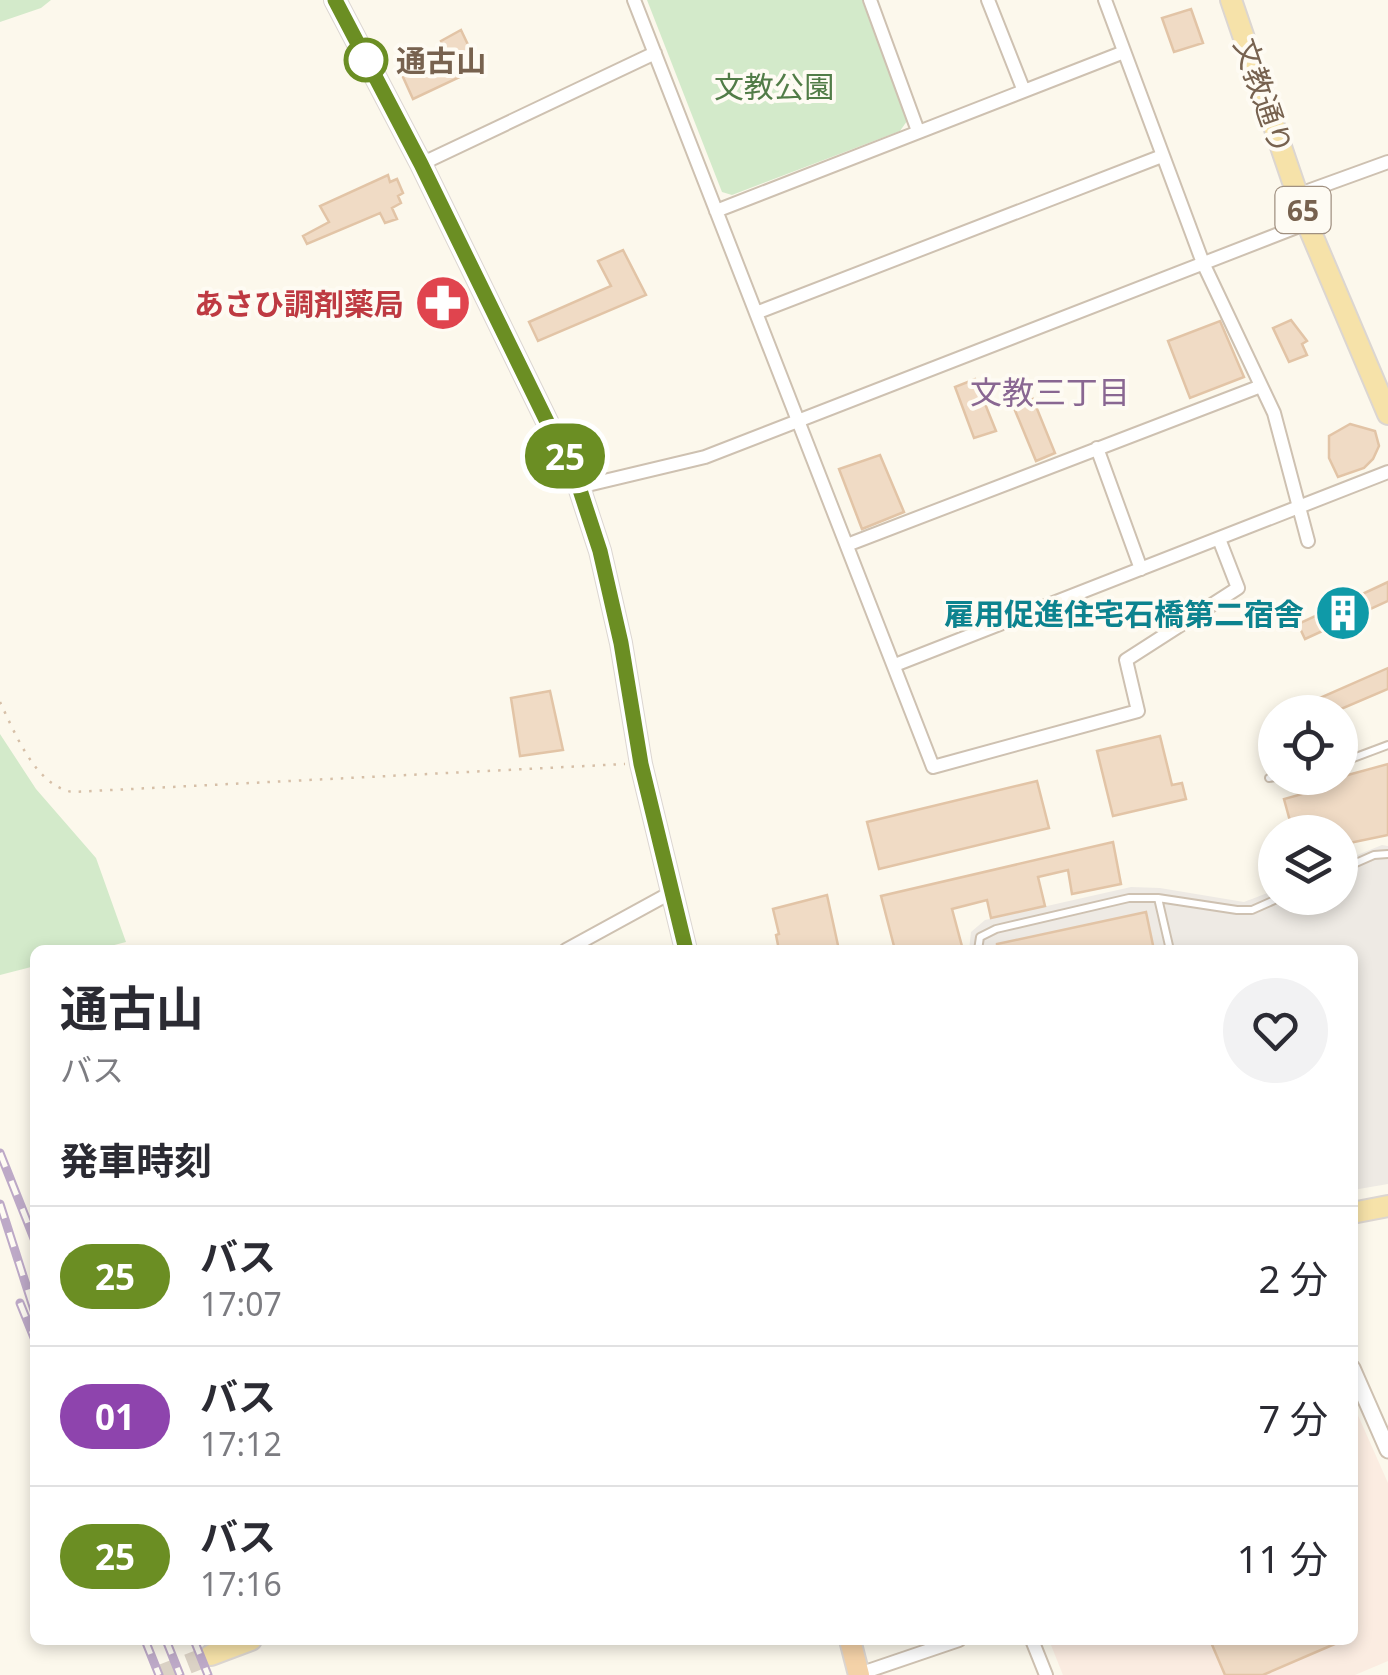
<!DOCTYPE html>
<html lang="ja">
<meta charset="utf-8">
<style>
:root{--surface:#fff;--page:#f2f2f3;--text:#2b2b33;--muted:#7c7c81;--line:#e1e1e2}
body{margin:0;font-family:"Noto Sans","Noto Sans JP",sans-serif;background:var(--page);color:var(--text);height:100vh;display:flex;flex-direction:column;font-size:38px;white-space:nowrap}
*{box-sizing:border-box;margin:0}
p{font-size:32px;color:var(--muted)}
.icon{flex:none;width:55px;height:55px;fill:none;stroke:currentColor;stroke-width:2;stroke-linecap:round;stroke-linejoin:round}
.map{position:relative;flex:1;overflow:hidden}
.drawer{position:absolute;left:30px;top:945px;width:1328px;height:700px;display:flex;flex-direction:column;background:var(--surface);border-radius:15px;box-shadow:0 5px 15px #0003}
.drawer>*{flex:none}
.badge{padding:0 20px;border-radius:32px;font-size:35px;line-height:65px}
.controls{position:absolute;left:1258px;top:695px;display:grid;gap:20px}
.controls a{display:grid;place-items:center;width:100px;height:100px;border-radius:50%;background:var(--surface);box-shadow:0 5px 15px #0003;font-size:50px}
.map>.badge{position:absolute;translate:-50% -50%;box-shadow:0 0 0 5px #fff}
h2{padding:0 30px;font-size:38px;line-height:90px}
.round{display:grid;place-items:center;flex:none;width:105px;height:105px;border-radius:52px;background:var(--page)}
.overview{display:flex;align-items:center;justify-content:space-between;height:170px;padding:0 30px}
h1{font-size:48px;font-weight:700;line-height:75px}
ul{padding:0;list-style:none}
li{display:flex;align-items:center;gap:30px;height:140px;padding:0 30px;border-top:2px solid var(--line)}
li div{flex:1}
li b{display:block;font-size:38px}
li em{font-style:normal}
li .badge{min-width:110px;font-weight:700;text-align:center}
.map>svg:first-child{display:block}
</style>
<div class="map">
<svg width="1388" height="1675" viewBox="0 0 1388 1675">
<rect width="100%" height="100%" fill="#fcf8ec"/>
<path fill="#fbece1" d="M1353,1404L1388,1483V1661L1355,1675H1063L1049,1640H1352Z"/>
<path fill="#eeeae4" d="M1382,845L1388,846V1184L1353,1190L1352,950H969L971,932L985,920L1131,887L1160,888L1244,902L1275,890V898H1340V862Z"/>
<path fill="#d3eaca" d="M0,0H51L41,8L0,22Z
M647,0H862L907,121L900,131L732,195L722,192Z
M0,734L36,789L96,858L126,942L95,950H35V966L0,975Z"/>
<path fill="#f0dbc5" stroke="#e2c4a6" stroke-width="2.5" d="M1191,9L1203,43L1174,52L1162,18Z
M461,30L479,68L413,99L403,77L447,54L441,41Z
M388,175L390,182L397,179L403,193L398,196L401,203L392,208L397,219L385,223L380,213L307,244L303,236L329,222L320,206Z
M623,250L646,295L538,341L529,322L611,286L598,261Z
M1291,320L1307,341L1302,344L1307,355L1289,362L1273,328Z
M1220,321L1244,377L1190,398L1168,341Z
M975,379L996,431L974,438L955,387Z
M1033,399L1055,453L1036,461L1014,408Z
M1350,424L1375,431L1379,446L1373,459L1364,468L1338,477L1329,458V436Z
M880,455L904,512L862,529L839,469Z
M1388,582V601L1305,639L1298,624Z
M1388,668V689L1334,712H1288Z
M550,691L563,750L520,756L511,698Z
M1160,736L1172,785L1182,783L1186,799L1113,816L1097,751Z
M1388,764V835L1340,845V832H1293L1284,799L1327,787L1326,781Z
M1037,781L1049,828L879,869L867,822Z
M1113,842L1121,884L1072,894L1068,870L1038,877L1045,906L991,918L987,900L952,909L963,950H895L881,896Z
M827,895L839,950H779L776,935L779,934L773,909Z
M1146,912L1154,950H997V944Z
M1210,1640H1344L1263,1675H1225Z"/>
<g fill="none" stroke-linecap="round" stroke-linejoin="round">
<path stroke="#dbd2c5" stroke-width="20" stroke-dasharray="20 10" stroke-linecap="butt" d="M160,1675L211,1655"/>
<g stroke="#cec1b1" stroke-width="10">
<path id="service" d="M1340,763L1388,745
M1269,778L1275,777
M1340,870L1374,855L1388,854
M1158,898L1170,950
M978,950L980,937L996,929L1129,898H1158L1237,910H1252L1279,898"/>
</g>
<g stroke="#cec1b1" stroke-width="16">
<path id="minor" d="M634,0L933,767L1138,711L1126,660L1238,588L1219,539
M870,0L918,131
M988,0L1024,91
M1105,0L1203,263L1274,413L1308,541
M421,164L655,53
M1297,195L1388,162
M716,211L1124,52
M756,313L1162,156
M1097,448L1141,569
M579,487L705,457L1307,223
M847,545L1261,386
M895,665L1388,472
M566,950L672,892
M1032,1640L1046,1675
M859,1674L959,1640"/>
</g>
<g stroke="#cec1b1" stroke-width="19">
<path id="tertiary" d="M1352,1368L1388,1450"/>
</g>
<g stroke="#dcd6d1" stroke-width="24">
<path id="primary" d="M1231,0L1307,223L1388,414
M1352,1213L1388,1206
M211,1655L251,1640"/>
</g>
<g stroke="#dcd6d1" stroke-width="24">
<path id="trunk" d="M335,0L421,164L579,487L600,551L621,643L641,764L686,950
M850,1640L859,1675"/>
</g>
<path stroke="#d6bfa7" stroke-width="2.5" stroke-dasharray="2.5 8" stroke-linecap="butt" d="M0,702C15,733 35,785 72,792L625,764"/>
<use href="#service" stroke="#fff" stroke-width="6"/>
<use href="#minor" stroke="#fff" stroke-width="12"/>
<use href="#tertiary" stroke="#fff" stroke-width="15"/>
<use href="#primary" stroke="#f6e2a9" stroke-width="20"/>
<use href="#trunk" stroke="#f4d2a8" stroke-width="20"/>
<g stroke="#bda9c7" stroke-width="9">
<path id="rail" d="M0,1153L35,1241
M0,1204L35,1313
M20,1303L35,1340
M145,1640L159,1675
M166,1640L180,1675
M194,1640L208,1675"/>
</g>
<use href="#rail" stroke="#fefbf3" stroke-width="5" stroke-dasharray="15" stroke-linecap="butt"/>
</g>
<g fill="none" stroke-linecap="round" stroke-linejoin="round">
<g stroke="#fff" stroke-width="22">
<path id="line" d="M335,0L421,164L579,487L600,551L621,643L641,764L686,950"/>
</g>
<use href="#line" stroke="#6b8e23" stroke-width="15"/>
</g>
<defs>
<g id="pharmacy-disc" transform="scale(2.875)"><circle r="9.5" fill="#e0444e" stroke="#fefbf3"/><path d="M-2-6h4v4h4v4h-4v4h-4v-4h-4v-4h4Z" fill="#fff"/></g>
<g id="building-disc" transform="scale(2.875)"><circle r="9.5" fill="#0f9aa8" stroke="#fefbf3"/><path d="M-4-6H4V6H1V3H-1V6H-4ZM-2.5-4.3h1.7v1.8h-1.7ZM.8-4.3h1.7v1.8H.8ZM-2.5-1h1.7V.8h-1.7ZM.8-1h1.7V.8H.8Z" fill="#fff"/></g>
</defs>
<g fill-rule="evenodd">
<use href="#pharmacy-disc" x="443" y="303"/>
<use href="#building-disc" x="1343" y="613"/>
</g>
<circle fill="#fff" stroke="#6b8e23" stroke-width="5" cx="366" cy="60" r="20"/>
<g text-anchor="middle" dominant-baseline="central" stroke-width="8" stroke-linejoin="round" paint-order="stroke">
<rect fill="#fefbf3" stroke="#a09080" stroke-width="2.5" x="1275.5" y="187" width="55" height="46" rx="8"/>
<g font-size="28" font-weight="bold" fill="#77624f">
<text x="1303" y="210">65</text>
</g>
<g font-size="30" font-weight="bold" fill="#77624f" stroke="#fefbf3" text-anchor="start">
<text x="396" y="60">通古山</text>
</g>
<g font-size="30" fill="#517c47" stroke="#fefbf3">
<text x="774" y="86">文教公園</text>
</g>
<g font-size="30" fill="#77624f" stroke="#fefbf3">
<text transform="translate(1264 96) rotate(71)">文教通り</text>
</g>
<g font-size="30" font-weight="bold" fill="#be3a42" stroke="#fefbf3" text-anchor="end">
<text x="404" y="303">あさひ調剤薬局</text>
</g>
<g font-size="30" font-weight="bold" fill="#0d838f" stroke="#fefbf3" text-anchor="end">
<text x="1304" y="613">雇用促進住宅石橋第二宿舎</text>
</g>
<g font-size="32" fill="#896792" stroke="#fefbf3">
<text x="1050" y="391">文教三丁目</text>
</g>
</g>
</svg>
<div class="controls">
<a><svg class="icon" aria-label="locate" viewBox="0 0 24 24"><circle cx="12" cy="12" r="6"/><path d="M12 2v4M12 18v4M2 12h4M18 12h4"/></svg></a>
<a><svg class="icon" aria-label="layers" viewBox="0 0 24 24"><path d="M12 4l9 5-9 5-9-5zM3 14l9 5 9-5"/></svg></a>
</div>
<b class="badge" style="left:565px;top:456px;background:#6b8e23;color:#fff">25</b>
<section class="drawer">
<div class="overview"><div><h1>通古山</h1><p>バス</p></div><a class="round"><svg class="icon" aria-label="heart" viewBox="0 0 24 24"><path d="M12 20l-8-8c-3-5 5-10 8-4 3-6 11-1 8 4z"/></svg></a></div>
<h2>発車時刻</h2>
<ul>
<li><span class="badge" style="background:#6b8e23;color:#fff">25</span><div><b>バス</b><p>17:07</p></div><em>2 分</em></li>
<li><span class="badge" style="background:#8e44ad;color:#fff">01</span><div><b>バス</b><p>17:12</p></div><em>7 分</em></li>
<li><span class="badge" style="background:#6b8e23;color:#fff">25</span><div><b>バス</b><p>17:16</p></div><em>11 分</em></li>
</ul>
</section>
</div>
